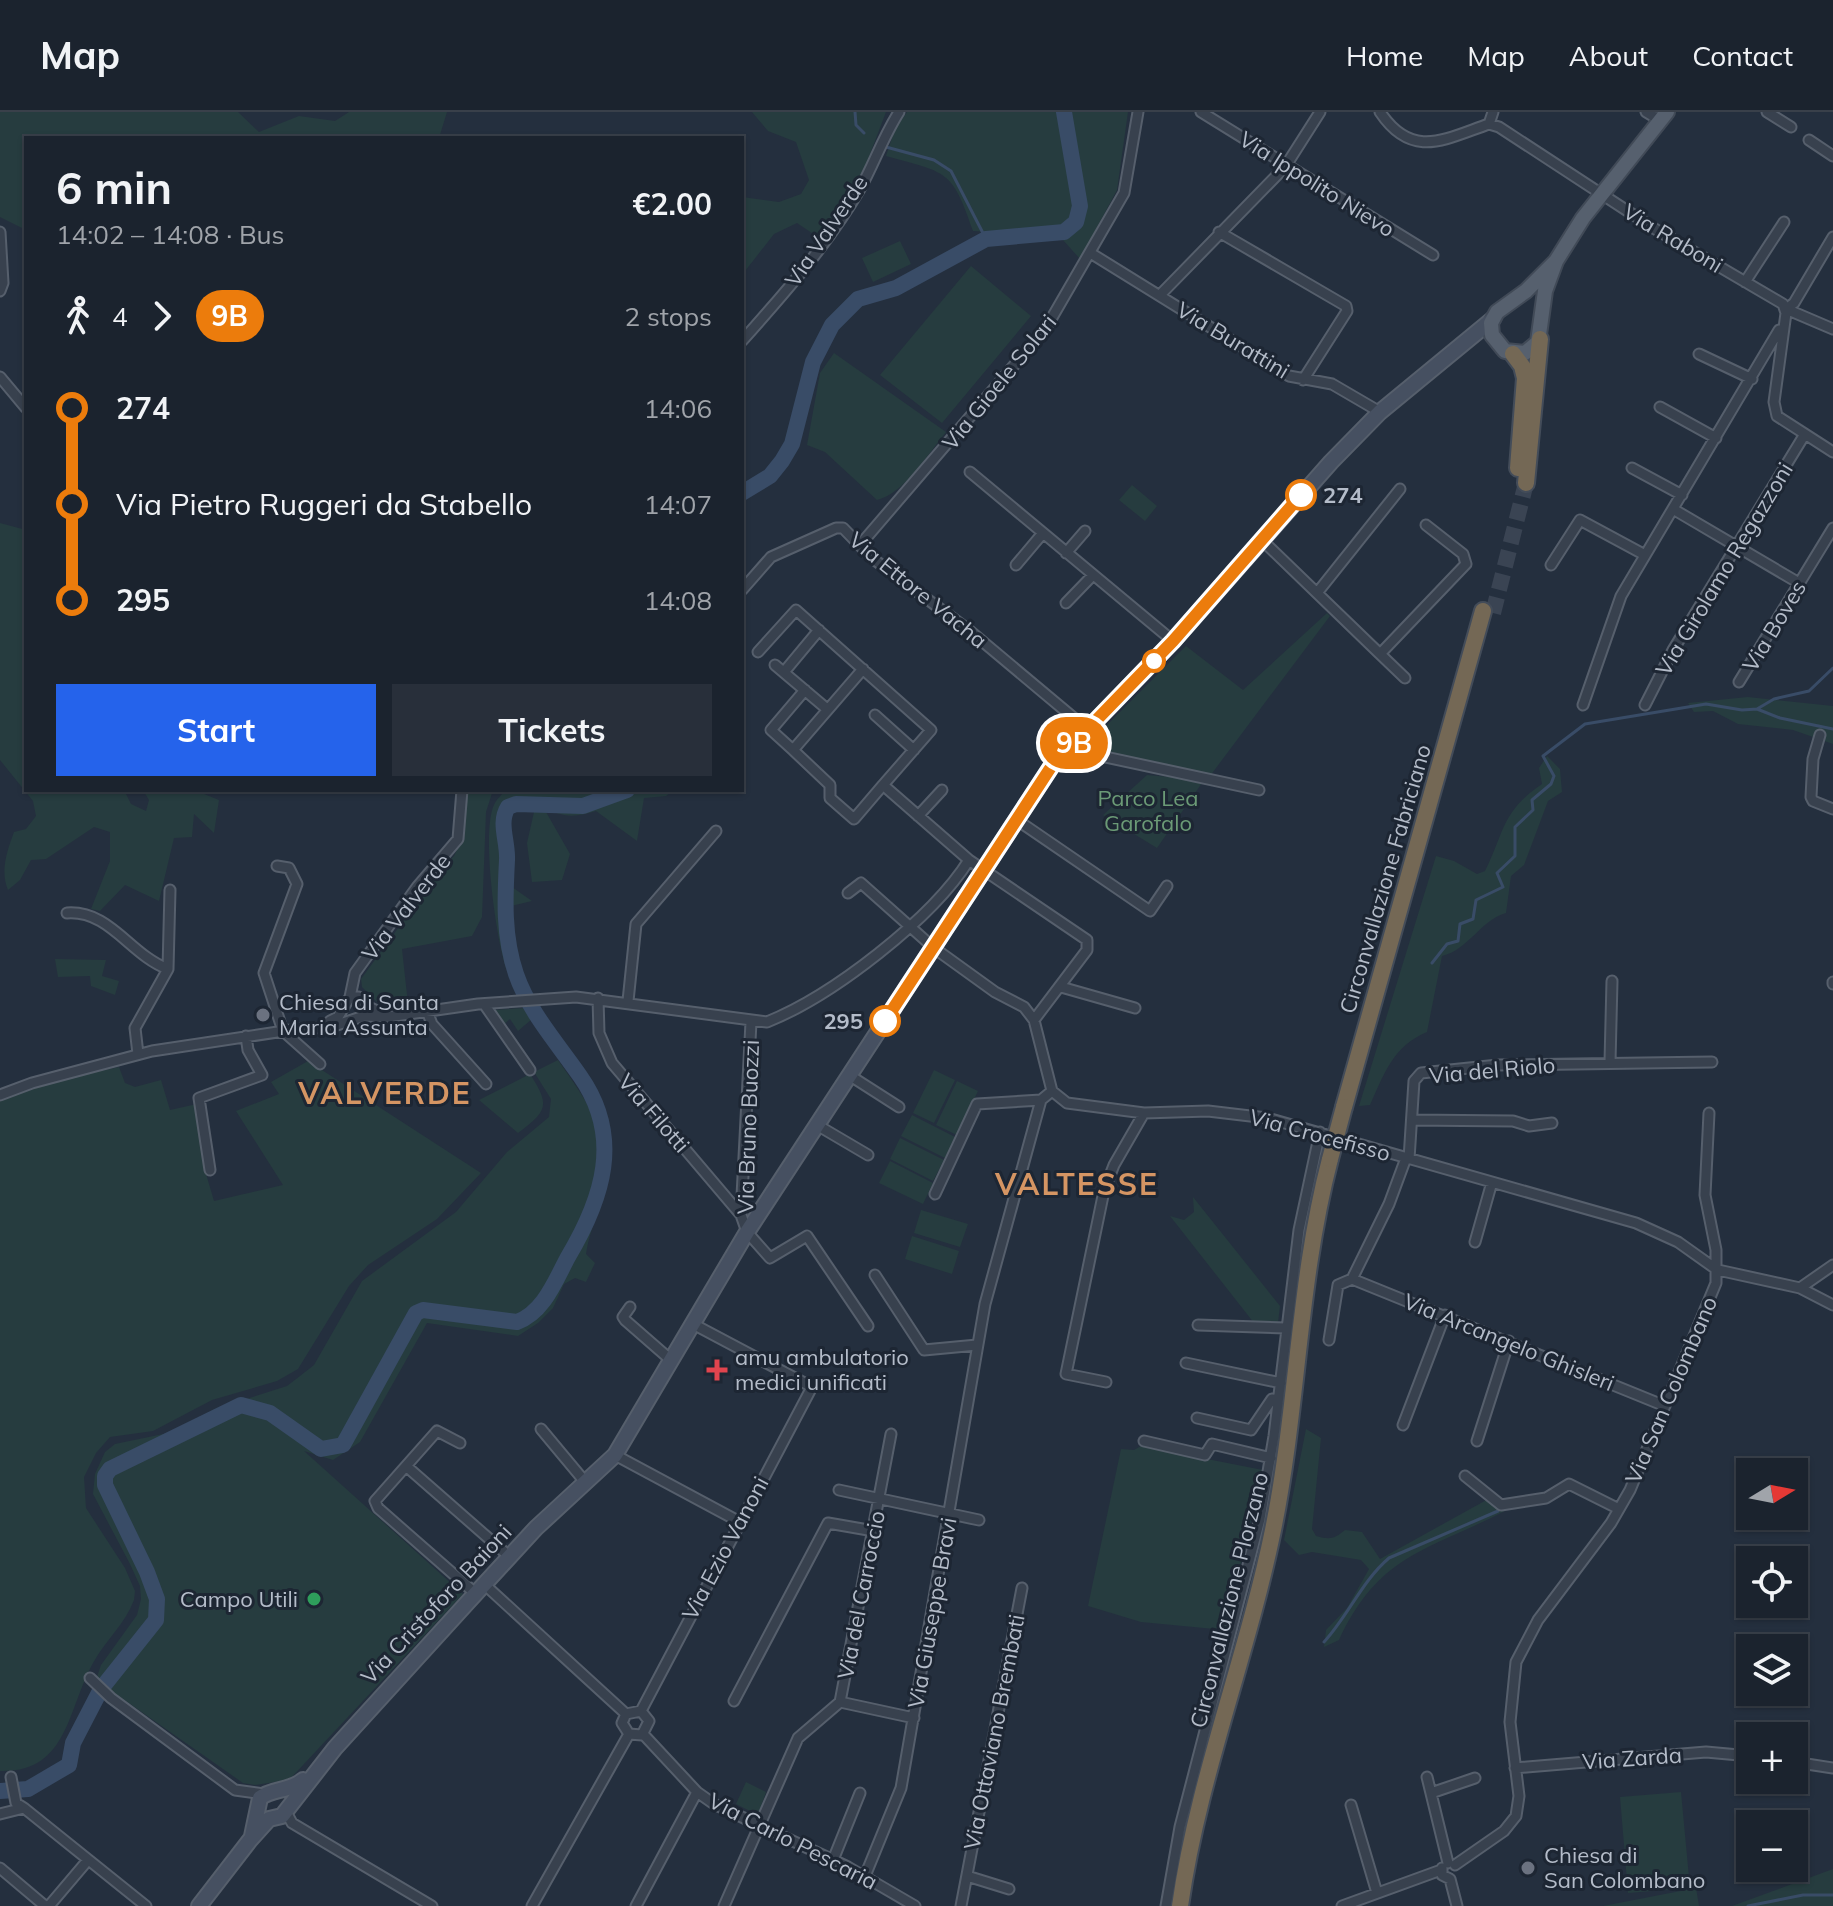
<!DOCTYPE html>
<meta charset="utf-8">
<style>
:root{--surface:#1b232e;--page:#282f3a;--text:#f1f3f6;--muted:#a0a4aa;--line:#39404a;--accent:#2563eb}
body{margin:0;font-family:Mulish,sans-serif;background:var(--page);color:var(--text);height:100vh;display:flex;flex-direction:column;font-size:30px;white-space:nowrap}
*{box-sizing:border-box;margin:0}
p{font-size:26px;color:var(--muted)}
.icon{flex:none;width:44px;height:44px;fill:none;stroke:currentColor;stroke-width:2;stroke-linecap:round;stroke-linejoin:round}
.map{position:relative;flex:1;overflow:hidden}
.panel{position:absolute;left:24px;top:24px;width:720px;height:656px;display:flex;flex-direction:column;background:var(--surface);border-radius:0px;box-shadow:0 2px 6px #0004,0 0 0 2px var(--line)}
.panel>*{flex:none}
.badge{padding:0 16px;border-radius:26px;font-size:28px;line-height:52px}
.needle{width:52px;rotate:80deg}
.controls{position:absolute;left:1736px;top:1346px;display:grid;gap:16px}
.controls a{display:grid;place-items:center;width:72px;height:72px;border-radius:0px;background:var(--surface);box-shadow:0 2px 6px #0004,0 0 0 2px var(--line);font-size:40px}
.map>.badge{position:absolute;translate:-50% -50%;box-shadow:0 0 0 4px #fff}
.legs{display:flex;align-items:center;gap:12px;height:88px;padding:0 32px;font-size:26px}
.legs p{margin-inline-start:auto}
.overview{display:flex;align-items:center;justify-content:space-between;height:136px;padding:0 32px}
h1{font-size:44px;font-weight:700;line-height:60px}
.cta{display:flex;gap:16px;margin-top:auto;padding:16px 32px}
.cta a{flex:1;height:92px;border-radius:0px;background:var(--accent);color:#fff;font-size:32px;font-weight:700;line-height:92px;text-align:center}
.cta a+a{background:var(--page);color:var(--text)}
ul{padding:0 32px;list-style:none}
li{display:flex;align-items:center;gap:28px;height:96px;font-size:30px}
li i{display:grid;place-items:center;width:12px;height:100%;margin:0 10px;background:currentColor}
li i::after{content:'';width:20px;height:20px;margin:-10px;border:6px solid;border-radius:50%;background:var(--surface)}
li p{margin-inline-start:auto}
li:first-child i{background:linear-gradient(#0000 50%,currentColor 0)}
li:last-child i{background:linear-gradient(currentColor 50%,#0000 0)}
header{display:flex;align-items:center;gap:48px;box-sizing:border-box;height:112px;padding:0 40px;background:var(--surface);border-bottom:2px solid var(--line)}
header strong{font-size:38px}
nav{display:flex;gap:44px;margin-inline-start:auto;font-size:28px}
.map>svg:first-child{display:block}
</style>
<header>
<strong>Map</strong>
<nav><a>Home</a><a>Map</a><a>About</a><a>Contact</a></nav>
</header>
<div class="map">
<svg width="1833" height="1794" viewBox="0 0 1833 1794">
<rect width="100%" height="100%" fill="#242f3e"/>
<path fill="#263c3f" d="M0,0H238L259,20L299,4L335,9L349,0H447L439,26H26V118L0,105Z
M752,0H886L859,71L818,125L797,111L774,122L742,163V122L746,106L742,104V85L779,90L801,82L809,68L796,30L768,19Z
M907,0H1060L1077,93L1075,104L1078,94L1062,0H1128L1117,78L1080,147L1055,119L1070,112L1063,116L1012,121L973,119C952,57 947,61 886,44L895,17Z
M900,129L911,152L873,170L862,146Z
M971,154L1031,204L942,311L880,263Z
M834,241L946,320C928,342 905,381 877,388L825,340L807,333L820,261Z
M1132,373L1157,394L1145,409L1119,388Z
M0,411L26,418V509L23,520L26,523V678H124L131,692L146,699L149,688L143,678H194L219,688L214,721L194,702L192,725L174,726L159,789L125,773L100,799L91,797L110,749V720L94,715L46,747L31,748L20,768L8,778C0,759 7,739 14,720L26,717L36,704L33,689L0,648Z
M1327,501L1330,504L1210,664L1083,637L1186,534L1243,578Z
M1748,585L1833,594V632L1793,618L1738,612L1713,599L1694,600L1688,591Z
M1547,644L1560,657L1562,680L1548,689L1524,753L1511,764L1506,801C1481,808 1468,838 1442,844L1427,920C1393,934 1384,962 1370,993L1359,994L1436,744L1454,749L1477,762L1485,759C1505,719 1501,700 1542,672L1539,656Z
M1147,663L1204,668L1157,736L1103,703Z
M467,678H493L486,700L482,805L472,824L402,837L408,892L377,890L362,875L361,867L407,804L410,788L454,744L462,727Z
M506,678H674L666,684L644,686L637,729L596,699C586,702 575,705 564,703C542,699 526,677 503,695C501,700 510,765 512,775L532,789L511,794L514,840L519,850L506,856C496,827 481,720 494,693C496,688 502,682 506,678Z
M534,700H546L570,742L562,768L532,770L527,731Z
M55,847L106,848L102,864L119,869L115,883L91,874L90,864L58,865Z
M524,896L532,907L518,919L510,907L503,913L494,898Z
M558,948C592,998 608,1012 593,1076L606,1069C601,1094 589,1119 586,1142L595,1151L586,1170L575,1166L564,1172L553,1196L538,1211L518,1224L427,1211L360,1330L333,1348L304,1339L463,1482L289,1668L255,1673L243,1671L96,1568L101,1553L137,1503L141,1487L140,1474L130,1452L93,1382L95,1362L105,1340L115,1332L168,1321L215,1297L287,1274L300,1264L314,1253L362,1169L456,1100L507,1040L549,1005L551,987L534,960Z
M308,949L481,1061L437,1107L368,1153L349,1174L298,1257L277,1269L212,1288L153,1319L110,1325L96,1341L84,1365L86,1396L125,1456L135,1479L134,1488C125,1512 105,1529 93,1551C67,1598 68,1661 0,1659V988L62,967L119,955L125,971L135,975L161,968L170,998L197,992L204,1055L214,1089L283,1073L236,999L279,982L271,970Z
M934,958L955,968L934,1011L913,1001Z
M530,962C550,993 548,999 518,1021L479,988Z
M957,969L978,979L957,1023L936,1013Z
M912,1003L955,1025L945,1046L901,1024Z
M900,1026L944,1048L933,1069L890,1047Z
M890,1049L933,1071L923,1092L879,1071Z
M1193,1085L1280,1194L1278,1211H1254L1170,1104L1184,1108L1194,1100Z
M921,1098L968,1112L960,1135L914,1121Z
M912,1124L959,1139L952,1162L905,1147Z
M1306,1317L1321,1326L1312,1417L1316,1424C1330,1428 1334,1427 1345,1418L1362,1420L1380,1447L1490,1386L1505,1399C1427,1439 1379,1442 1339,1528L1324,1535L1326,1518L1347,1496L1369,1457L1361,1448L1312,1440L1299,1443L1284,1428Z
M1141,1334L1263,1358L1225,1518L1141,1510L1088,1494L1121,1337L1134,1338Z
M746,1670L766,1680L758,1703L736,1692Z
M1681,1680L1690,1776L1628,1781L1620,1685Z
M1833,1757V1794H1732Z
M1696,1776L1699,1794H1603Z"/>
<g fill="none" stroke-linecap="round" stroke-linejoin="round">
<path stroke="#394c67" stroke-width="3" d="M855,0L856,13L864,21
M886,35L934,48L951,59L986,127
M1757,597L1780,606L1833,617
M1432,851L1447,832L1458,829L1460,812L1473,807L1476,788L1503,775L1497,761L1515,744V715L1533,698L1532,688L1551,672L1554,664L1543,644L1585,612L1706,592L1742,598L1757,597L1774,587L1809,579L1833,556
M1324,1530C1348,1504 1362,1469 1389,1446L1498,1399
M1748,1794L1803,1783H1833"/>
<path stroke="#394c67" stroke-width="16" d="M742,381L770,364L782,349L792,332L813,250L832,213L858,187L896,176L986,127L1064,120L1076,110L1080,94L1064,0
M0,1679L28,1677L69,1653L73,1631L101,1577L156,1508L157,1487L147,1460L105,1373V1364L110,1357L241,1293L270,1301L321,1337L343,1333L416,1201L423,1198L517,1210C544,1200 555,1169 568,1145C603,1086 623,1025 580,964C558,932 529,900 516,862C503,824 505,786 507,748C508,729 498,711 508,695L516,692L583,694L627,678"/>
<path stroke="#3a4453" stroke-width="16" stroke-dasharray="16 8" stroke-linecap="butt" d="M1493,501L1526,371"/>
<g stroke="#565f6c" stroke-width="13">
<path id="street" d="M1201,0L1433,143
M1380,0C1412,48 1445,27 1489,12L1499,15L1655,117L1783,192L1786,201L1774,290L1777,304L1833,340
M1646,0L1661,9
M1767,0L1791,15
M1489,12L1493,0
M1809,28L1833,44
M0,120L3,171L0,179
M1219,120L1346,194L1347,199L1303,268
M1092,142L1289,264L1332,272L1380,300
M1745,170L1784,110
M1160,183L1285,55L1320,0
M1786,197L1794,191L1833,125
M1786,197L1833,217
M742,229C784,182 828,132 860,77C874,52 883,25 899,0
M1699,242L1752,267
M0,265L26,296
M1660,295L1716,326
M1632,356L1682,383
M970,360L1173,529
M1673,397L1799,471
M1262,428L1380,542L1466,452L1463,442L1426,413
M860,433L1046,216L1124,81L1138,0
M1066,441L1085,419
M1016,453L1043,421
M1551,453L1580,408L1645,443
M742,478L771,445L836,416H843L872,446L970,519L1087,617
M1317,481L1400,377
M1066,491L1093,463
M758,540L796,498L931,618L883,673L969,748L1087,828V838L1034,908
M1380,542L1405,566
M775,553L827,597
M784,560L819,518
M1739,570L1833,416
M805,578L771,618L793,638L863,557
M1583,593L1621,484L1779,218
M1645,593L1673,538L1805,322
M875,603L914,638
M1820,623L1813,647L1811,685L1813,689L1833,697
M1068,637L1259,678
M793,638L830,673V686L854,707L883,673
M918,704L942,678
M1017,708L1150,799L1167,774
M277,754L289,756L297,772L264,861L283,919L320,952
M848,781L861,771L934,836L995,880L1024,895L1034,908L1052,979L1067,991L1144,1001L1208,999L1267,1006L1636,1111L1678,1130L1716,1157
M67,801C110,798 130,843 168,857
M1833,870V872
M1061,875L1135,896
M350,885H359L367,894L385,903
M598,886L599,921L612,951L741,1103
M628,889L636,812L716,719
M484,892L530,958
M427,899L432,912L486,972
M330,909L338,905L350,885L355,861L417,775L458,727L462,678
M751,910L741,1103L747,1120L770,1146L807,1124L868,1214
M300,917L331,915L364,904L388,905L478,892L576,885L767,910C832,884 932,807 969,748
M138,942L135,916L168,857L170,778
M1610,950L1612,869
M849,963L899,995
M0,983L32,971L152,939L304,916
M1412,1008L1513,1009L1529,1014L1552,1011
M817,1013L868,1043
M1409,1047L1414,969L1421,961L1498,953L1712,950
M210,1058L199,986L262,963L248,938L246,924
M935,1082L977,992L1041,988
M1475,1130L1492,1070
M1718,1158L1800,1176L1833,1193
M875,1163L924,1238L977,1233
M1352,1167L1389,1092L1406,1046
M1800,1176L1833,1153
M630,1195L623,1205L625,1208L672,1249
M1198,1213L1285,1216
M1329,1228L1338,1173L1352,1167L1665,1294
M1186,1251L1281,1271
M1106,1270L1066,1262L1104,1079L1114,1053L1144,1001
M1197,1306L1251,1318L1272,1287L1278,1288
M1403,1313L1445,1203
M541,1317L586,1371
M1144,1329L1205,1343L1212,1332L1271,1346
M1477,1329L1509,1229
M460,1331L437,1319L375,1389L378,1396L475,1481
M615,1343L738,1409
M406,1354L510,1445
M1465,1364L1501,1393L1546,1386L1569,1372L1619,1397
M839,1378L979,1408
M484,1472L626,1602
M90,1566L111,1586L235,1678L264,1682
M734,1589L828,1411L874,1419
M840,1590L914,1606
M641,1599L812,1275L693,1212
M626,1602L641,1599L649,1609L642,1623L629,1622
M626,1602L622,1611L629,1622
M643,1622L697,1680L714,1692L848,1755L915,1794
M1794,1650L1833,1656
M1515,1656L1706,1640L1750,1644
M11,1665L16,1691L24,1696
M1427,1665L1448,1751
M1431,1681L1475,1666
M1351,1693L1377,1781
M285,1698L292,1711L432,1794
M0,1702L24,1696L146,1794
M833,1748L860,1681
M1455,1753L1504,1719L1516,1704L1519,1684L1510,1610L1516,1550L1538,1508L1611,1411L1630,1378L1716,1171V1138L1705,1083L1709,1001
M0,1756L45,1794
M1442,1756V1763L1450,1767L1457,1794
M865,1764L901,1676L985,1192L1041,988L1052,979
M967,1764L1009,1777
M49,1794L88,1748
M532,1794L629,1622
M636,1794L697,1680
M724,1794L798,1626L840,1590L891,1322
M961,1794L1022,1476
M1166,1794L1180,1715L1260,1407L1274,1324L1299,1118L1320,1020
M1342,1794L1441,1758"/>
</g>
<g stroke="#565f6c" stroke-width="18">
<path id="secondary" d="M252,1724L260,1686C272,1676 289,1680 303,1668
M199,1794L250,1728L269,1707L282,1704L335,1636L467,1491L536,1416L615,1343L747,1120L1051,655L1173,529L1331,350L1380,300L1493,207"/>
</g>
<g stroke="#414a57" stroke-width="18">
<path id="primary" d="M1556,149L1545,179L1538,230L1525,241L1505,239L1492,223L1491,211L1497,200L1526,179L1556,149L1583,106L1667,0"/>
</g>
<g stroke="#434c59" stroke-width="20">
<path id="highway" d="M1513,242L1522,254L1525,266L1518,356
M1526,371L1540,227
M1344,995L1483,499
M1180,1794C1198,1666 1247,1545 1273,1418C1298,1296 1298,1169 1330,1047"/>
</g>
<use href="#street" stroke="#38414e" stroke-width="9"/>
<use href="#secondary" stroke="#465061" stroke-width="14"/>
<use href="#primary" stroke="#56606e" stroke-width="14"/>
<use href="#highway" stroke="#746855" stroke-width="16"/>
<g stroke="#434c59" stroke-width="20" stroke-linecap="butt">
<path id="highway-bridge" d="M1330,1047L1344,995"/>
</g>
<use href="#highway-bridge" stroke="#746855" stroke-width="16"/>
</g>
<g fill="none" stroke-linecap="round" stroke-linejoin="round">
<g stroke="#fff" stroke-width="18">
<path id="line-1" d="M885,909L1051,655L1173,529L1301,383"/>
</g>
<use href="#line-1" stroke="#ec7c0c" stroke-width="12"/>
</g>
<g fill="#fff" stroke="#ec7c0c" stroke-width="4">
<circle cx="1301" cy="383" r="14"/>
<circle cx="1154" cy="549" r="10"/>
<circle cx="885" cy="909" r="14"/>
</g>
<g fill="#6b7280" stroke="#1d2633" stroke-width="3">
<circle cx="263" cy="903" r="8"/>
<circle cx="1528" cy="1756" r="8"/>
</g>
<path fill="#e0444e" stroke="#1d2633" stroke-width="3" d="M713 1246h8v8h8v8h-8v8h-8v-8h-8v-8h8z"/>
<circle fill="#2e9e5b" stroke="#1d2633" stroke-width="3" cx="314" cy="1487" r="8"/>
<g text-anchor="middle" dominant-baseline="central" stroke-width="6" stroke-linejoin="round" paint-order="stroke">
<g font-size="22" fill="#b4bcc9" stroke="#1d2633">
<text transform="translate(1317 72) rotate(32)">Via Ippolito Nievo</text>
<text transform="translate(826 119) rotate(-56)">Via Valverde</text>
<text transform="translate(1673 126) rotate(31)">Via Raboni</text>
<text transform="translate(1233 228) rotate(31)">Via Burattini</text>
<text transform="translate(999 270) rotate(-51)">Via Gioele Solari</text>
<text transform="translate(1724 457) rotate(-59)">Via Girolamo Regazzoni</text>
<text transform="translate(918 478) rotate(39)">Via Ettore Vacha</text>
<text transform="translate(1774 514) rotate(-59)">Via Boves</text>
<text transform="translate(1385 767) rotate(-74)">Circonvallazione Fabriciano</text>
<text transform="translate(406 795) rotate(-52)">Via Valverde</text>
<text transform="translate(1492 958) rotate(-5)">Via del Riolo</text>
<text transform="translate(654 1001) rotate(49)">Via Filotti</text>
<text transform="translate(748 1015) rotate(-88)">Via Bruno Buozzi</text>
<text transform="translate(1320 1023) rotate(15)">Via Crocefisso</text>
<text transform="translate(1509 1230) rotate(22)">Via Arcangelo Ghisleri</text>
<text transform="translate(1671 1278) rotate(-67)">Via San Colombano</text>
<text transform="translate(725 1436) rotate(-62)">Via Ezio Vanoni</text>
<text transform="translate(861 1483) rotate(-79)">Via del Carroccio</text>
<text transform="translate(1229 1488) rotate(-76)">Circonvallazione Plorzano</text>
<text transform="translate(436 1492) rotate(-47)">Via Cristoforo Baioni</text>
<text transform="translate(932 1501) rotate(-80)">Via Giuseppe Bravi</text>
<text transform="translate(994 1620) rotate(-79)">Via Ottaviano Brembati</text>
<text transform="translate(1632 1646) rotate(-4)">Via Zarda</text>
<text transform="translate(793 1729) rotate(27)">Via Carlo Pescaria</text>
</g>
<g font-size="22" font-weight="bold" fill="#b4bcc9" stroke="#1d2633" text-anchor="start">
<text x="1323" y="383">274</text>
<text x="863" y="909" text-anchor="end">295</text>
</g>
<g font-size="22" fill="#6b9a76" stroke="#1d2633">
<text x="1148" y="686">Parco Lea<tspan x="1148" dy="25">Garofalo</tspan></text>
</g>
<g font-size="22" fill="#b4bcc9" stroke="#1d2633" text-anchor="start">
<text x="279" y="890">Chiesa di Santa<tspan x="279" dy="25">Maria Assunta</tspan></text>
<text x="735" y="1245">amu ambulatorio<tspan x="735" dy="25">medici unificati</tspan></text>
<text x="298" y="1487" text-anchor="end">Campo Utili</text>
<text x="1544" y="1743">Chiesa di<tspan x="1544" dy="25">San Colombano</tspan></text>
</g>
<g font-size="30" font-weight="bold" letter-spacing="2" fill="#d59563" stroke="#1d2633">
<text x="385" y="981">VALVERDE</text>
<text x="1077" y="1072">VALTESSE</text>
</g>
</g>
</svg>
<div class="controls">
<a><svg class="needle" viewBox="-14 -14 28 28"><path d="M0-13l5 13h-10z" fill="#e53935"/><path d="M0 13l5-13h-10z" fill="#a0a4aa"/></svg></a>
<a><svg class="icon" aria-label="locate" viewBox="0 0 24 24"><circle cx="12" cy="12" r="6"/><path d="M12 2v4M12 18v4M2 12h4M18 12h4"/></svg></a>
<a><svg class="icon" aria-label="layers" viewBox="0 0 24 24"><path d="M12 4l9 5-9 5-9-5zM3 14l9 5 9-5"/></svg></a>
<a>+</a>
<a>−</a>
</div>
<b class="badge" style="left:1074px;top:631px;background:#ec7c0c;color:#fff">9B</b>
<section class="panel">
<div class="overview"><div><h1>6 min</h1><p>14:02 – 14:08 · Bus</p></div><b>€2.00</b></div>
<div class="legs"><svg class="icon" aria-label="walk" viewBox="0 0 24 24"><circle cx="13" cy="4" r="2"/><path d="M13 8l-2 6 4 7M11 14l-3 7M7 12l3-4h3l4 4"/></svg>4<svg class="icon" aria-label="forward" viewBox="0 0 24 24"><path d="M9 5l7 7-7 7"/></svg><b class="badge" style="background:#ec7c0c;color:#fff">9B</b><p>2 stops</p></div>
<ul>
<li><i style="color:#ec7c0c"></i><b>274</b><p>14:06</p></li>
<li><i style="color:#ec7c0c"></i><span>Via Pietro Ruggeri da Stabello</span><p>14:07</p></li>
<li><i style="color:#ec7c0c"></i><b>295</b><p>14:08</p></li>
</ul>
<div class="cta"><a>Start</a><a>Tickets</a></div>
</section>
</div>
